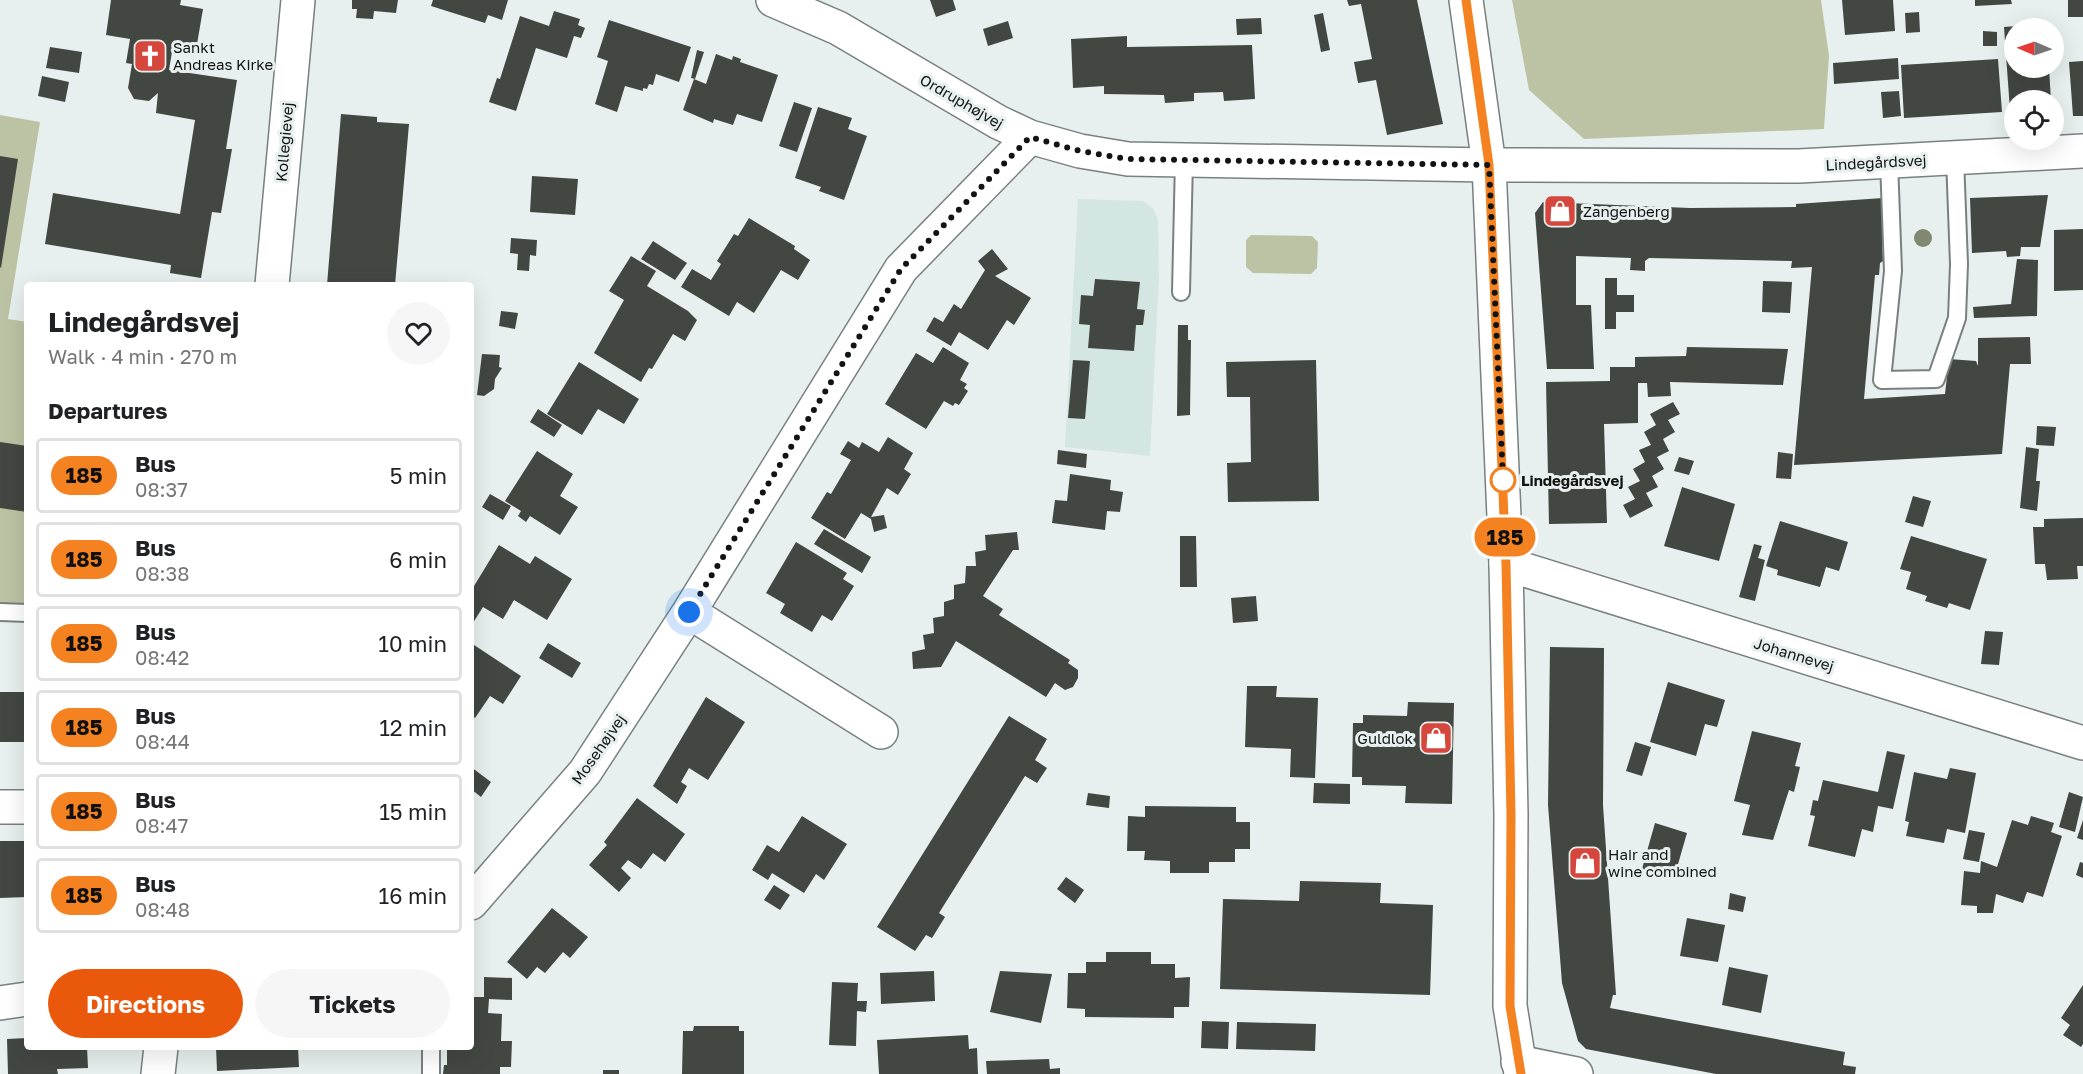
<!DOCTYPE html>
<meta charset="utf-8">
<style>
:root{--surface:#fff;--page:#f6f6f6;--text:#202124;--muted:#757577;--line:#e0e0e0;--accent:#ea580c}
body{margin:0;font-family:"Golos Text",sans-serif;background:var(--page);color:var(--text);height:100vh;display:flex;flex-direction:column;font-size:22px;white-space:nowrap}
*{box-sizing:border-box;margin:0}
p{font-size:20px;color:var(--muted)}
.icon{flex:none;width:33px;height:33px;fill:none;stroke:currentColor;stroke-width:2;stroke-linecap:round;stroke-linejoin:round}
.map{position:relative;flex:1;overflow:hidden}
.sheet{position:absolute;left:24px;top:282px;width:450px;height:768px;display:flex;flex-direction:column;background:var(--surface);border-radius:6px;box-shadow:0 6px 24px #0002}
.sheet>*{flex:none}
.badge{padding:0 12px;border-radius:20px;font-size:21px;line-height:39px}
.needle{width:39px;rotate:272deg}
.controls{position:absolute;left:2004px;top:18px;display:grid;gap:12px}
.controls a{display:grid;place-items:center;width:60px;height:60px;border-radius:50%;background:var(--surface);box-shadow:0 6px 24px #0002;font-size:30px}
.you{position:absolute;width:30px;height:30px;margin:-15px;border:4px solid #fff;border-radius:50%;background:#1a73e8;box-shadow:0 0 0 9px #1a73e833}
.map>.badge{position:absolute;translate:-50% -50%;box-shadow:0 0 0 3px #fff}
h2{padding:0 24px;font-size:22px;line-height:54px}
.round{display:grid;place-items:center;flex:none;width:63px;height:63px;border-radius:32px;background:var(--page)}
.overview{display:flex;align-items:center;justify-content:space-between;height:102px;padding:0 24px}
h1{font-size:28px;font-weight:700;line-height:45px}
.action{display:flex;gap:12px;margin-top:auto;padding:12px 24px}
.action a{flex:1;height:69px;border-radius:36px;background:var(--accent);color:#fff;font-size:24px;font-weight:700;line-height:69px;text-align:center}
.action a+a{background:var(--page);color:var(--text)}
ul{padding:0;list-style:none}
li{display:flex;align-items:center;gap:18px;height:75px;margin:0 12px 9px;padding:0 12px;border:3px solid var(--line);border-radius:6px}
li div{flex:1}
li b{display:block;font-size:22px}
li em{font-style:normal}
li .badge{min-width:66px;font-weight:700;text-align:center}
.map>svg:first-child{display:block}
</style>
<div class="map">
<svg width="2083" height="1074" viewBox="0 0 2083 1074">
<rect width="100%" height="100%" fill="#e7f0ee"/>
<path fill="#d3e6e1" d="M1078,199L1143,201L1153,208L1158,220L1159,277L1150,456L1065,447Z"/>
<path fill="#bcc3a4" d="M1512,0H1821L1829,56L1824,129L1584,139L1529,90Z
M0,115L40,122L8,319L27,322V621H0Z
M1251,235L1312,236L1318,242L1317,268L1311,274L1253,273L1246,267V240Z"/>
<path fill="#424742" d="M111,0H181L180,5L203,9L196,50L173,46L169,70L237,80L226,149H232L221,213L212,212L201,278L170,273L171,265L45,244L53,193L180,214L195,120L156,113L158,93L149,101L134,99L128,88L132,64L126,63L130,39L106,35Z
M352,0H398L396,13L374,11L373,19L356,18L357,9H352Z
M433,0H508L502,20L488,15L485,23L431,6Z
M930,0H953L956,10L936,17Z
M1347,0H1417L1443,124L1387,135L1376,80L1358,83L1354,62L1372,59L1361,4L1349,6Z
M1842,0H1893L1895,31L1845,35Z
M1975,0H2011L2012,4L1975,6Z
M2068,0H2083V17H2068Z
M554,11L580,19L578,25L585,28L581,38L574,36L567,58L536,48L516,111L489,102L497,78L500,79L520,16L549,26Z
M1919,12L1920,32L1906,33L1905,13Z
M1323,13L1330,50L1321,52L1314,15Z
M1261,18L1262,34L1237,35L1236,19Z
M609,20L691,47L679,82L656,74L653,85L649,84L647,89L643,88V91L625,86L617,112L595,104L608,61L597,57Z
M1008,21L1013,38L988,46L983,29Z
M2046,24L2047,28H2014V68H2049L2051,100H2014V109L2010,110L2004,27Z
M1983,31L1997,32V46H1983Z
M1127,36V47L1252,45L1255,99L1224,101L1223,92L1194,93V101L1165,103L1164,95L1104,94V86L1073,88L1071,39Z
M50,47L82,52L79,73L46,68Z
M697,50L704,52L695,79L691,78Z
M716,54L732,60L733,56L741,59L740,62L778,75L762,122L737,114L733,125L714,119L713,123L683,110L694,79L706,84Z
M1898,58L1899,79L1834,84L1833,63Z
M1998,59L2002,112L1904,118L1901,65Z
M2083,61V116H2073L2069,62Z
M42,76L69,82L65,102L38,96Z
M1899,91L1901,116L1883,118L1881,92Z
M794,102L812,108L797,152L779,146Z
M818,107L852,118L848,129L867,136L844,200L819,191L821,187L795,178Z
M341,114L377,117V122L409,124L395,285H327Z
M0,156L18,159L1,268L0,267Z
M532,176L578,179L575,215L530,212Z
M2048,195L2040,247H2021L2020,256L2007,257L2006,251L1972,253L1970,198Z
M1883,198L1886,239L1882,240L1883,261L1880,263L1879,275H1875L1864,399L1945,394L1949,359L1976,361L1978,366V338L2030,337L2031,364H2010L2002,454L1794,465L1812,267L1791,268L1792,261L1649,258L1645,261V271L1630,270L1631,258L1576,256V305H1591L1594,369H1547L1535,213L1543,202L1690,208L1796,207V204Z
M749,218L795,246L794,249L810,260L798,280L781,270L754,313L737,302L729,316L681,287L692,269L711,280L721,264L717,261L734,234L738,236Z
M2083,229V290L2054,291V230Z
M511,238L537,240L536,256L530,255L529,271L517,270L518,254L510,253Z
M653,241L687,263L675,280L641,259Z
M992,249L1008,269L995,276L1031,298L1014,325L1007,320L988,350L959,332L951,346L926,331L934,317L943,322L954,304L961,309L985,270L978,261Z
M631,256L656,271L647,286L688,311L697,320L685,341L673,334L652,369L649,368L641,382L594,353L624,300L609,291Z
M2017,259L2038,260L2037,316L1974,318L1973,307L2011,304Z
M1605,278H1617V295H1634V312H1616V329H1605Z
M1095,279L1140,282L1137,309L1145,310L1143,325H1136L1134,351L1088,348L1090,325L1079,324L1081,295L1093,296Z
M1763,281L1792,282L1790,313L1762,312Z
M501,311L518,313L515,329L499,326Z
M1178,325H1188V340H1191L1190,415L1177,416Z
M943,347L969,363L960,380L967,384L964,388L968,391L959,405L955,403L953,406L944,401L926,429L885,404L916,353L933,363Z
M1687,347L1788,349L1783,385L1670,382L1671,396L1648,397L1647,383H1638V423L1604,424L1607,523L1549,524L1546,382L1610,381V367H1635V357L1686,356Z
M482,354L500,355L499,367L502,368L495,379L494,389L484,396L477,395Z
M1073,360L1090,361L1085,419L1068,418Z
M1316,360L1319,501L1228,502L1227,463L1251,462L1250,397H1227L1226,362Z
M579,362L639,399L624,424L598,409L582,435L547,414Z
M1673,402L1680,414L1668,420L1675,432L1663,439L1669,451L1657,457L1664,469L1652,476L1658,487L1646,493L1653,506L1630,518L1623,505L1635,499L1628,487L1640,481L1633,469L1645,462L1639,450L1651,445L1644,432L1656,425L1650,414Z
M538,409L562,425L554,437L530,422Z
M2037,426L2056,427L2054,446L2036,445Z
M888,437L913,453L904,469L911,474L898,495L887,488L871,517L884,515L887,528L874,532L871,519L861,513L845,539L811,518L827,492L831,494L851,460L840,454L848,441L859,448L862,442L879,452Z
M0,442L27,446V512L0,508Z
M2026,447L2039,449L2036,481H2040L2037,511L2020,508Z
M1058,450L1087,454L1086,468L1057,464Z
M537,451L573,474L560,496L578,507L560,535L530,516L526,522L518,516L521,511L505,501Z
M1778,452L1793,454L1791,479L1776,478Z
M1679,457L1694,461L1689,475L1674,471Z
M1070,474L1111,480L1110,490L1123,492L1120,512L1107,511L1105,530L1052,523L1055,500L1067,501Z
M1682,487L1735,504L1719,561L1664,546Z
M490,494L511,506L503,520L482,507Z
M1913,496L1931,501L1923,527L1905,522Z
M2083,518V566H2077L2078,579L2047,580L2045,564H2035L2033,527H2044V519Z
M1780,521L1848,542L1839,571L1826,567L1820,587L1777,575L1778,570L1766,566Z
M824,529L871,557L862,573L814,544Z
M1017,532L1019,550H1013L983,596L1003,609L999,615L1070,660L1068,663L1078,670V678L1073,687L1065,690L1055,683L1046,697L956,641L941,667L913,669L912,652L925,649L923,635L934,633L933,618L944,616V602L954,599V585L965,583L966,566H976L975,552L986,550L985,535Z
M1180,536H1196L1197,587H1180Z
M1911,536L1987,559L1970,610L1949,603L1947,608L1925,601L1927,596L1906,589L1911,572L1900,569Z
M796,542L847,573L843,579L854,586L832,621L822,615L812,632L780,613L785,604L766,593Z
M1754,544L1762,546L1758,558L1765,560L1755,601L1739,597Z
M499,545L530,564L535,556L572,579L547,620L514,600L503,619L483,607L471,626V591Z
M1256,596L1258,621L1233,623L1231,598Z
M1985,631L2003,632L1999,665L1981,664Z
M471,643L521,676L503,704L490,696L475,718L471,715Z
M548,643L581,663L572,678L539,658Z
M1550,647L1604,648L1603,805L1616,995H1613L1610,1008L1845,1052L1843,1065L1856,1067L1855,1074H1716L1586,1049L1578,1041L1562,983L1548,805Z
M1668,682L1725,700L1717,727L1705,724L1696,756L1650,742Z
M1247,686H1277L1276,697L1318,698L1315,778L1290,777L1291,749L1245,747Z
M0,692H27V742H0Z
M706,697L745,722L708,780L689,768L681,782L687,786L677,804L653,786Z
M1408,702L1454,703L1452,804L1405,803L1406,786L1362,785V777H1352L1353,723H1363V715L1407,716Z
M1009,716L1047,739L1035,760L1047,768L1037,783L1025,776L939,913L945,917L932,938L926,935L915,951L877,927Z
M1752,731L1801,743L1795,766L1800,767L1794,792L1789,790L1773,840L1742,835L1750,805L1734,801Z
M1635,742L1651,747L1642,776L1626,771Z
M1887,751L1905,755L1893,809L1878,806L1873,832L1862,829L1855,857L1808,846L1815,816L1810,815L1813,800L1818,801L1823,780L1878,792Z
M471,767L491,782L481,797L471,789Z
M1950,768L1976,773L1965,833L1947,829L1944,843L1906,836L1909,822L1905,821L1914,772L1947,779Z
M1314,783L1350,784V804L1313,803Z
M2069,792L2083,797L2075,832L2059,827Z
M1088,793L1110,796L1109,808L1086,805Z
M637,798L685,834L665,862L653,853L641,869L628,860L621,868L631,878L619,892L589,865L607,845L604,842Z
M1145,806L1236,807V822H1250V849H1235V862H1209V873H1170V861L1144,860L1145,851H1127L1128,816L1145,817Z
M802,816L847,844L824,880L816,874L804,893L772,873L768,880L752,870L767,845L779,852Z
M2031,816L2054,823L2051,832L2062,836L2043,897L2027,892L2023,903L1996,894L1993,913H1977V906L1961,905L1964,871L1980,873L1981,861L1997,867L2012,820L2028,825Z
M2083,820V840L2077,838Z
M1655,823L1687,833L1674,878L1642,869Z
M1969,830L1985,833L1979,862L1963,859Z
M0,841H27V897L0,898Z
M2080,862L2083,863V878L2076,875Z
M1066,877L1084,890L1075,903L1057,889Z
M1300,881L1381,883L1380,903L1433,905L1430,995L1220,989L1223,899L1299,901Z
M774,885L790,895L780,910L764,900Z
M1730,893L1746,897L1743,912L1728,909Z
M552,908L588,937L570,958L563,952L545,973L537,967L527,979L507,962Z
M1687,918L1725,925L1718,962L1680,956Z
M1106,952H1151V964H1175V978L1190,977L1189,1007H1174V1018L1085,1017V1009L1067,1008L1068,973H1086V962H1106Z
M1729,967L1768,975L1761,1013L1722,1005Z
M934,971L935,1001L881,1004L880,973Z
M1000,971L1052,974L1041,1023L990,1012Z
M484,977L512,978V1000L489,999L488,1013L502,1014L501,1041H512L511,1067H500V1074H443L444,1065H447V1047H471V997H484Z
M832,982L858,983L857,1001H867L866,1012L857,1011L856,1046L829,1045Z
M2083,985V1044L2081,1047L2063,1035L2070,1025L2061,1018Z
M1202,1021L1229,1022L1228,1049L1201,1048Z
M1237,1022L1316,1024L1315,1051L1236,1049Z
M694,1026H739V1031H744V1074H682L683,1031H693Z
M968,1035L969,1049L977,1048L978,1074H879L877,1040Z
M27,1038V1047H87L88,1068L57,1069L58,1074H8L7,1039Z
M216,1047H298L299,1067L217,1071Z
M1049,1059L1050,1069L1060,1068V1074H987L986,1061Z
M603,1070H619V1074H603Z"/>
<g fill="none" stroke-linecap="round" stroke-linejoin="round">
<g stroke="#78817f" stroke-width="20">
<path id="lane" d="M1889,161L1893,271L1882,380L1936,379L1957,318L1959,264L1955,158
M1181,292L1184,160
M0,612L27,613
M431,1047V1074"/>
</g>
<g stroke="#78817f" stroke-width="36">
<path id="street" d="M773,0L838,28L998,122L1030,137L1080,151L1128,159L1489,165L1799,166L2083,151
M272,285L298,0
M1506,564L2083,743
M689,612L881,732
M0,807H27
M471,903L585,772L689,612L901,269L1030,137
M0,1003L27,999
M1518,1062L1576,1074
M158,1074L161,1047"/>
</g>
<g stroke="#78817f" stroke-width="36">
<path id="secondary" d="M1466,0L1489,165L1506,564L1511,815L1510,1006L1521,1074"/>
</g>
<use href="#lane" stroke="#fff" stroke-width="16"/>
<use href="#street" stroke="#fff" stroke-width="33"/>
<use href="#secondary" stroke="#fff" stroke-width="33"/>
</g>
<circle fill="#808871" cx="1923" cy="238" r="9"/>
<g fill="none" stroke-linecap="round" stroke-linejoin="round">
<g stroke="#fff" stroke-width="14">
<path id="line" d="M1466,0L1489,165L1506,564L1511,815L1510,1006L1521,1074"/>
</g>
<use href="#line" stroke="#f58220" stroke-width="9"/>
<path stroke="#111413" stroke-width="6" stroke-dasharray="0 10.8" d="M689,612L901,269L1030,137L1080,151L1128,159L1489,165L1503,480"/>
</g>
<defs>
<g id="church-square" transform="scale(1.725)"><rect x="-9" y="-9" width="18" height="18" rx="4" fill="#d5473d" stroke="#e7f0ee"/><path d="M-1.2-6h2.4v3.5h3.3v2.4h-3.3V6h-2.4V-.1h-3.3v-2.4h3.3Z" fill="#fff"/></g>
<g id="shop-square" transform="scale(1.725)"><rect x="-9" y="-9" width="18" height="18" rx="4" fill="#d5473d" stroke="#e7f0ee"/><path d="M-5-2.5h2.3a2.7 3.5 0 0 1 5.4 0H5L5.5 6h-11ZM-1.5-2.5h3a1.5 2.3 0 0 0-3 0Z" fill="#fff"/></g>
</defs>
<g fill-rule="evenodd">
<use href="#church-square" x="150" y="56"/>
<use href="#shop-square" x="1560" y="211"/>
<use href="#shop-square" x="1436" y="738"/>
<use href="#shop-square" x="1585" y="863"/>
</g>
<circle fill="#fff" stroke="#f58220" stroke-width="3" cx="1503" cy="480" r="12"/>
<g text-anchor="middle" dominant-baseline="central" stroke-width="6" stroke-linejoin="round" paint-order="stroke">
<g font-size="15" fill="#111413" stroke="#e7f0ee" text-anchor="start">
<text x="173" y="47">Sankt<tspan x="173" dy="17">Andreas Kirke</tspan></text>
<text x="1583" y="211">Zangenberg</text>
<text x="1413" y="738" text-anchor="end">Guldlok</text>
<text x="1608" y="854">Hair and<tspan x="1608" dy="17">wine combined</tspan></text>
</g>
<g font-size="15" fill="#111413" stroke="#e7f0ee">
<text transform="translate(962 101) rotate(30)">Ordruphøjvej</text>
<text transform="translate(284 142) rotate(-85)">Kollegievej</text>
<text transform="translate(1876 162) rotate(-3)">Lindegårdsvej</text>
<text transform="translate(1794 654) rotate(17)">Johannevej</text>
<text transform="translate(598 749) rotate(-55)">Mosehøjvej</text>
</g>
<g font-size="15" font-weight="bold" fill="#111413" stroke="#e7f0ee" text-anchor="start">
<text x="1521" y="480">Lindegårdsvej</text>
</g>
</g>
</svg>
<div class="controls">
<a><svg class="needle" viewBox="-14 -14 28 28"><path d="M0-13l5 13h-10z" fill="#e53935"/><path d="M0 13l5-13h-10z" fill="#757577"/></svg></a>
<a><svg class="icon" aria-label="locate" viewBox="0 0 24 24"><circle cx="12" cy="12" r="6"/><path d="M12 2v4M12 18v4M2 12h4M18 12h4"/></svg></a>
</div>
<div class="you" style="left:689px;top:612px"></div>
<b class="badge" style="left:1505px;top:537px;background:#f58220;color:#111">185</b>
<section class="sheet">
<div class="overview"><div><h1>Lindegårdsvej</h1><p>Walk · 4 min · 270 m</p></div><a class="round"><svg class="icon" aria-label="heart" viewBox="0 0 24 24"><path d="M12 20l-8-8c-3-5 5-10 8-4 3-6 11-1 8 4z"/></svg></a></div>
<h2>Departures</h2>
<ul>
<li><span class="badge" style="background:#f58220;color:#111">185</span><div><b>Bus</b><p>08:37</p></div><em>5 min</em></li>
<li><span class="badge" style="background:#f58220;color:#111">185</span><div><b>Bus</b><p>08:38</p></div><em>6 min</em></li>
<li><span class="badge" style="background:#f58220;color:#111">185</span><div><b>Bus</b><p>08:42</p></div><em>10 min</em></li>
<li><span class="badge" style="background:#f58220;color:#111">185</span><div><b>Bus</b><p>08:44</p></div><em>12 min</em></li>
<li><span class="badge" style="background:#f58220;color:#111">185</span><div><b>Bus</b><p>08:47</p></div><em>15 min</em></li>
<li><span class="badge" style="background:#f58220;color:#111">185</span><div><b>Bus</b><p>08:48</p></div><em>16 min</em></li>
</ul>
<div class="action"><a>Directions</a><a>Tickets</a></div>
</section>
</div>
